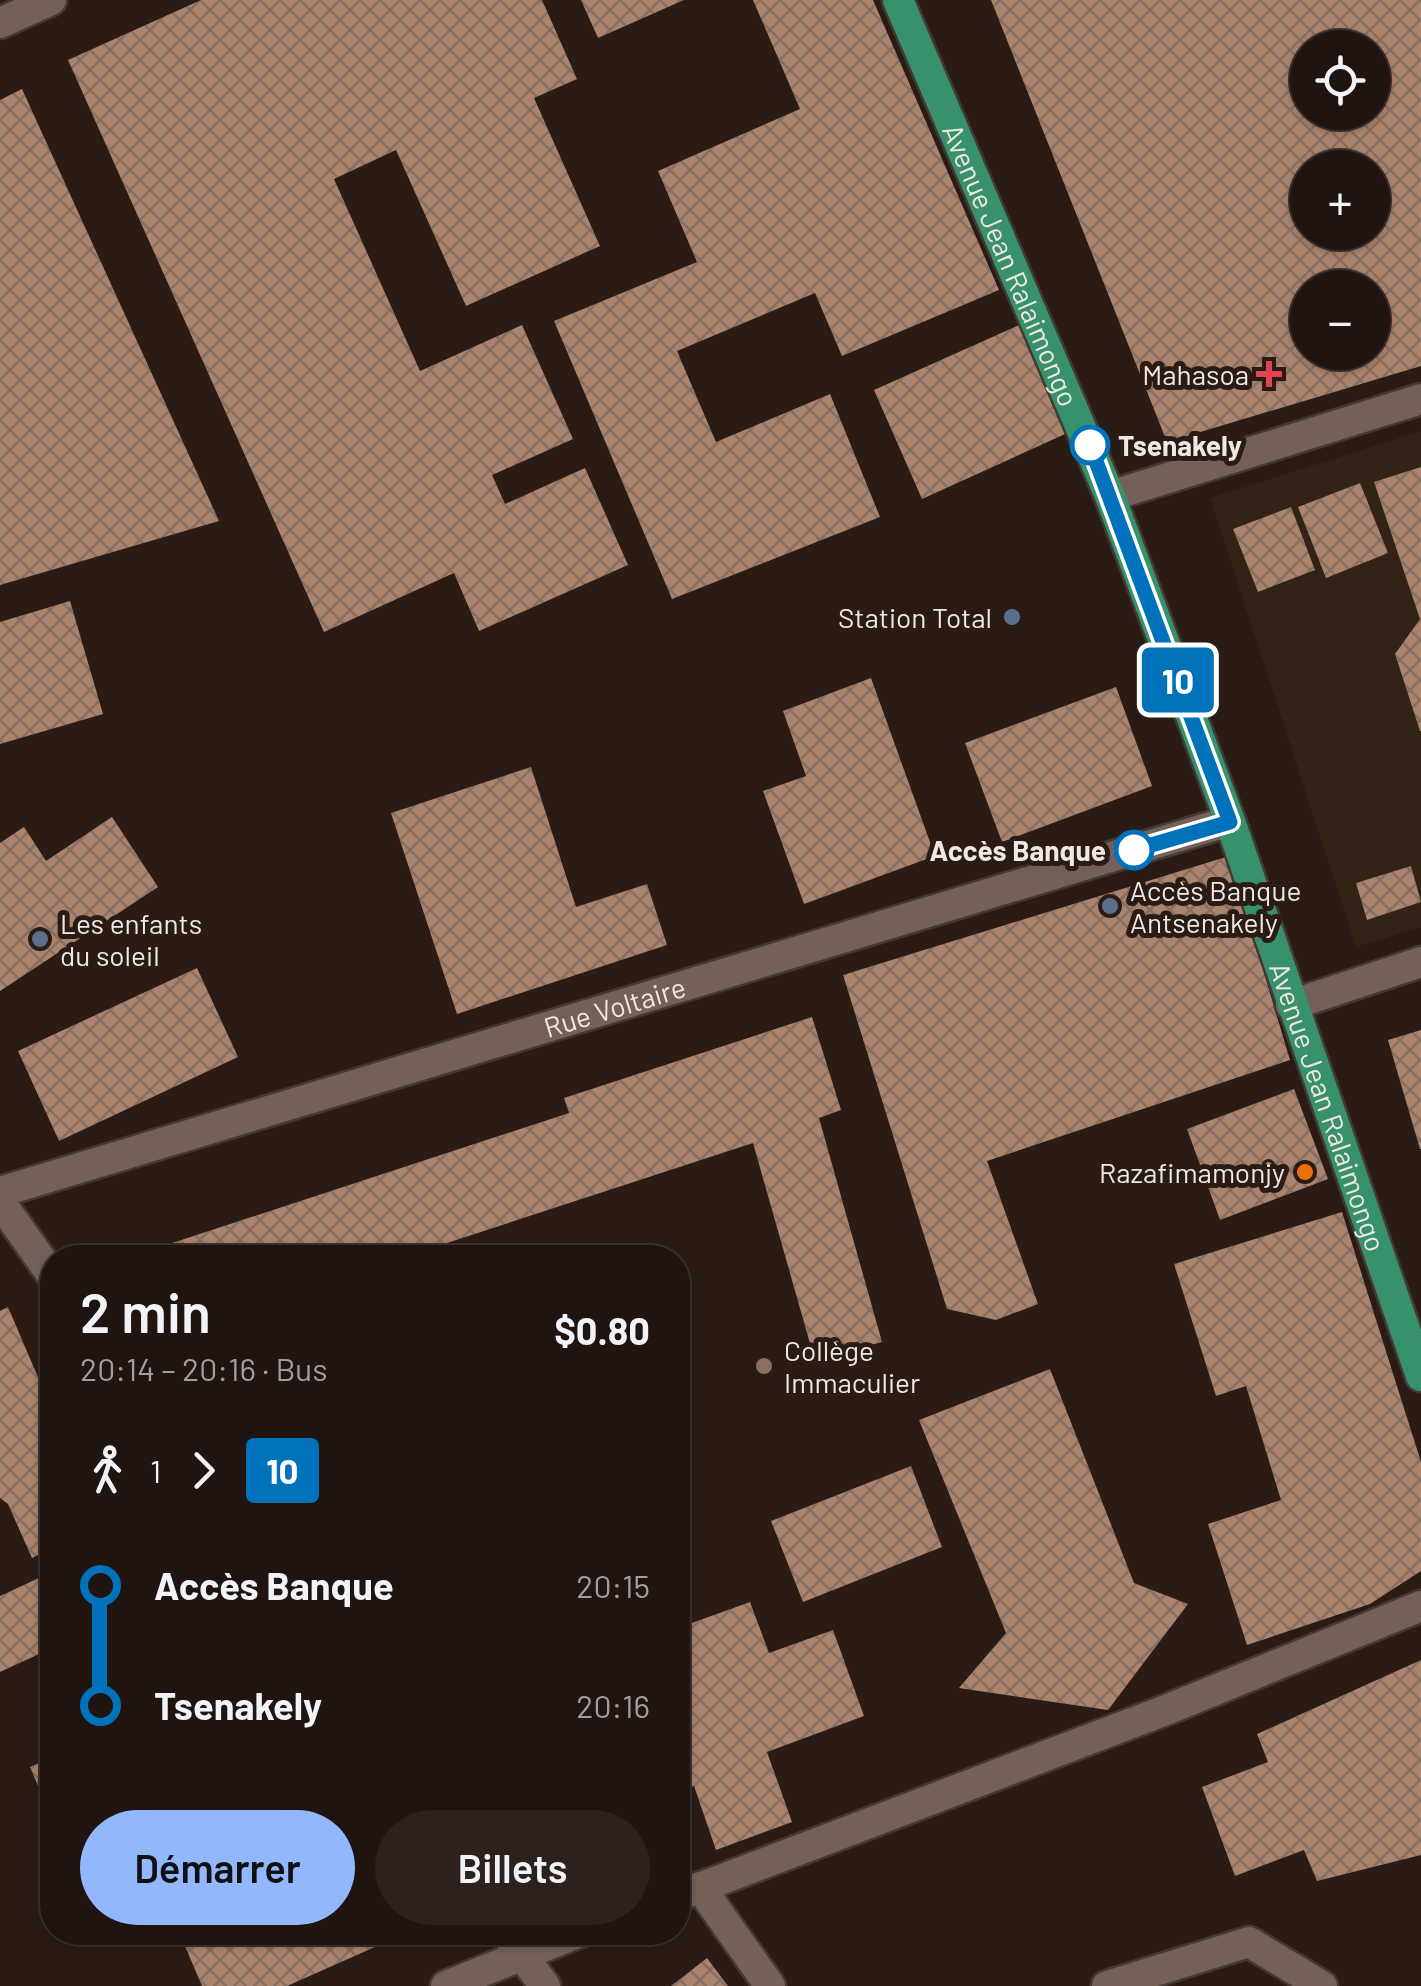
<!DOCTYPE html>
<html lang="fr">
<meta charset="utf-8">
<style>
:root{--surface:#201410;--page:#2d211e;--text:#f1f3f6;--muted:#a29e9f;--line:#3d3330;--accent:#93b7fd}
body{margin:0;font-family:Barlow,sans-serif;background:var(--page);color:var(--text);height:100vh;display:flex;flex-direction:column;font-size:38px;white-space:nowrap}
*{box-sizing:border-box;margin:0}
p{font-size:32px;color:var(--muted)}
.icon{flex:none;width:55px;height:55px;fill:none;stroke:currentColor;stroke-width:2;stroke-linecap:round;stroke-linejoin:round}
.map{position:relative;flex:1;overflow:hidden}
.drawer{position:absolute;left:40px;top:1245px;width:650px;height:700px;display:flex;flex-direction:column;background:var(--surface);border-radius:40px;box-shadow:0 2px 8px #0004,0 0 0 2px var(--line)}
.drawer>*{flex:none}
.badge{padding:0 20px;border-radius:8px;font-size:35px;line-height:65px}
.buttons{position:absolute;left:1290px;top:30px;display:grid;gap:20px}
.buttons a{display:grid;place-items:center;width:100px;height:100px;border-radius:50%;background:var(--surface);box-shadow:0 2px 8px #0004,0 0 0 2px var(--line);font-size:50px}
.map>.badge{position:absolute;translate:-50% -50%;box-shadow:0 0 0 5px #fff}
.legs{display:flex;align-items:center;gap:15px;height:110px;padding:0 40px;font-size:32px}
.legs p{margin-inline-start:auto}
.summary{display:flex;align-items:center;justify-content:space-between;height:170px;padding:0 40px}
h1{font-size:55px;font-weight:600;line-height:75px}
.primary-button{display:flex;gap:20px;margin-top:auto;padding:20px 40px}
.primary-button a{flex:1;height:115px;border-radius:60px;background:var(--accent);color:#111;font-size:40px;font-weight:600;line-height:115px;text-align:center}
.primary-button a+a{background:var(--page);color:var(--text)}
ul{padding:0 40px;list-style:none}
li{display:flex;align-items:center;gap:35px;height:120px;font-size:38px}
li i{display:grid;place-items:center;width:15px;height:100%;margin:0 12px;background:currentColor}
li i::after{content:'';width:25px;height:25px;margin:-12px;border:8px solid;border-radius:50%;background:var(--surface)}
li p{margin-inline-start:auto}
li:first-child i{background:linear-gradient(#0000 50%,currentColor 0)}
li:last-child i{background:linear-gradient(currentColor 50%,#0000 0)}
.map>svg:first-child{display:block}
</style>
<div class="map">
<svg width="1421" height="1986" viewBox="0 0 1421 1986">
<defs>
<pattern id="building-cross-hatch" width="8" height="8" patternUnits="userSpaceOnUse" patternTransform="scale(2.5)"><rect width="8" height="8" fill="#ab846e"/><path d="M0 0l8 8M0 8l8-8" fill="none" stroke="#886e5f"/></pattern>
</defs>
<rect width="100%" height="100%" fill="#2a1b15"/>
<path fill="#312316" d="M1421,431V927L1356,947L1210,498Z"/>
<path fill="url(#building-cross-hatch)" fill-rule="evenodd" d="M201,0H542L577,79L534,98L600,246L466,306L396,150L334,179L420,371L522,325L573,439L492,475L505,504L585,468L628,565L479,631L454,573L324,632L68,60Z
M581,0H684L598,38Z
M753,0H873L999,290L842,356L815,293L677,351L716,442L830,394L880,517L672,599L554,321L697,262L658,171L800,109Z
M991,0H1421V366L1167,442ZM1308,48H1372V112H1308ZM1308,168H1372V232H1308ZM1308,288H1372V352H1308Z
M22,89L219,521L0,585V100Z
M1026,322L1074,430L922,499L874,390Z
M1421,467V731H1420L1395,654L1420,619L1374,482Z
M1360,483L1388,553L1326,578L1298,507Z
M1291,507L1315,570L1258,592L1233,529Z
M70,601L103,714L0,744V622Z
M871,678L935,856L804,904L763,791L806,776L783,711Z
M1116,687L1152,786L1002,842L965,743Z
M531,767L576,907L647,884L667,945L457,1014L391,813Z
M112,817L158,887L0,991V843L24,827L46,861Z
M1229,856L1290,1060L987,1161L1038,1304L996,1320L947,1309L843,975Z
M1411,866L1421,902L1367,920L1356,883Z
M197,968L238,1057L59,1141L18,1051Z
M812,1017L841,1110L819,1118L882,1342L815,1361L753,1143L401,1258H166L163,1246L569,1113L564,1098Z
M1421,1030V1149H1420L1388,1040Z
M1294,1089L1328,1179L1220,1220L1187,1129Z
M1342,1212L1421,1462V1571L1370,1604L1247,1645L1208,1524L1281,1500L1246,1386L1216,1396L1174,1264Z
M8,1307L52,1410V1548L32,1558L8,1504L0,1498V1311Z
M1050,1369L1134,1583L1188,1604L1108,1710L959,1688L1006,1633L919,1420Z
M911,1466L942,1547L803,1602L771,1521Z
M52,1572V1648L0,1672V1596Z
M750,1602L769,1653L833,1630L864,1716L767,1752L792,1822L716,1850L694,1786L678,1792V1628Z
M1421,1660V1855L1317,1881L1304,1850L1235,1876L1202,1787L1268,1762L1257,1734Z
M52,1757V1819L30,1767Z
M89,1932H127L96,1947Z
M179,1932H379L384,1943L287,1986H202Z
M707,1958L728,1986H671Z"/>
<g fill="none" stroke-linecap="round" stroke-linejoin="round">
<g stroke="#433834" stroke-width="35">
<g id="minor">
<path d="M0,23L51,0"/>
<path d="M1110,496L1421,399"/>
<path d="M1291,1005L1421,962"/>
<path id="s1" d="M0,1192L1230,821"/>
<path d="M0,1202L52,1275"/>
<path d="M700,1887L770,1986"/>
<path d="M678,1896L1166,1710L1421,1606"/>
<path d="M505,1932L545,1986"/>
<path d="M446,1986L580,1932"/>
<path d="M1107,1986L1249,1942L1322,1986"/>
</g>
</g>
<g stroke="#433834" stroke-width="35">
<g id="major">
<path id="s2" d="M898,0L1110,496L1230,821L1421,1376"/>
</g>
</g>
<use href="#minor" stroke="#726059" stroke-width="30"/>
<use href="#major" stroke="#38916d" stroke-width="30"/>
</g>
<g fill="none" stroke-linecap="round" stroke-linejoin="round">
<g stroke="#fff" stroke-width="22">
<path id="line-1" d="M1090,445L1230,822L1134,850"/>
</g>
<use href="#line-1" stroke="#0072bc" stroke-width="15"/>
</g>
<path fill="#e0444e" stroke="#2a1b15" stroke-width="4" d="M1264 359h10v10h10v10h-10v10h-10v-10h-10v-10h10z"/>
<g fill="#fff" stroke="#0072bc" stroke-width="5">
<circle cx="1090" cy="445" r="18"/>
<circle cx="1134" cy="850" r="18"/>
</g>
<g fill="#5c6f8a" stroke="#2a1b15" stroke-width="4">
<circle cx="1012" cy="617" r="10"/>
<circle cx="1110" cy="906" r="10"/>
<circle cx="40" cy="939" r="10"/>
</g>
<circle fill="#e8710a" stroke="#2a1b15" stroke-width="4" cx="1305" cy="1172" r="10"/>
<circle fill="#8d6e63" stroke="#2a1b15" stroke-width="4" cx="764" cy="1366" r="10"/>
<g text-anchor="middle" dominant-baseline="central" stroke-width="10" stroke-linejoin="round" paint-order="stroke">
<g font-size="28" fill="#f1e7e3" stroke="#2a1b15">
<text stroke="none"><textPath href="#s2" startOffset="288">Avenue Jean Ralaimongo</textPath></text>
<text stroke="none"><textPath href="#s1" startOffset="642">Rue Voltaire</textPath></text>
<text stroke="none"><textPath href="#s2" startOffset="1188">Avenue Jean Ralaimongo</textPath></text>
</g>
<g font-size="28" fill="#f1e7e3" stroke="#2a1b15" text-anchor="end">
<text x="1249" y="374">Mahasoa</text>
<text x="992" y="617">Station Total</text>
<text x="1130" y="890" text-anchor="start">Accès Banque<tspan x="1130" dy="32">Antsenakely</tspan></text>
<text x="60" y="923" text-anchor="start">Les enfants<tspan x="60" dy="32">du soleil</tspan></text>
<text x="1285" y="1172">Razafimamonjy</text>
<text x="784" y="1350" text-anchor="start">Collège<tspan x="784" dy="32">Immaculier</tspan></text>
</g>
<g font-size="28" font-weight="bold" fill="#f1e7e3" stroke="#2a1b15" text-anchor="start">
<text x="1118" y="445">Tsenakely</text>
<text x="1106" y="850" text-anchor="end">Accès Banque</text>
</g>
</g>
</svg>
<div class="buttons">
<a><svg class="icon" aria-label="locate" viewBox="0 0 24 24"><circle cx="12" cy="12" r="6"/><path d="M12 2v4M12 18v4M2 12h4M18 12h4"/></svg></a>
<a>+</a>
<a>−</a>
</div>
<b class="badge" style="left:1178px;top:680px;background:#0072bc;color:#fff">10</b>
<section class="drawer">
<div class="summary"><div><h1>2 min</h1><p>20:14 – 20:16 · Bus</p></div><b>$0.80</b></div>
<div class="legs"><svg class="icon" aria-label="walk" viewBox="0 0 24 24"><circle cx="13" cy="4" r="2"/><path d="M13 8l-2 6 4 7M11 14l-3 7M7 12l3-4h3l4 4"/></svg>1<svg class="icon" aria-label="forward" viewBox="0 0 24 24"><path d="M9 5l7 7-7 7"/></svg><b class="badge" style="background:#0072bc;color:#fff">10</b></div>
<ul>
<li><i style="color:#0072bc"></i><b>Accès Banque</b><p>20:15</p></li>
<li><i style="color:#0072bc"></i><b>Tsenakely</b><p>20:16</p></li>
</ul>
<div class="primary-button"><a>Démarrer</a><a>Billets</a></div>
</section>
</div>
